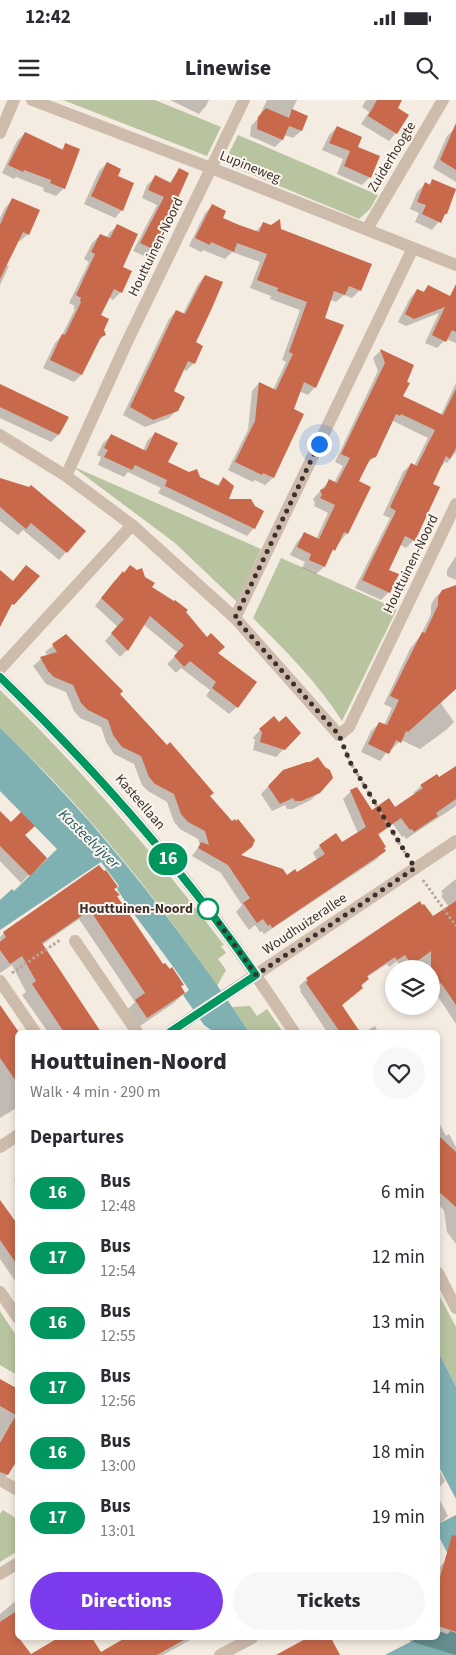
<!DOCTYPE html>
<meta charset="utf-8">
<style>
:root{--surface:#fff;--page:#f7f7f7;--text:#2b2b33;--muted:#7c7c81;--accent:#7c3aed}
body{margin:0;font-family:"Source Sans 3",sans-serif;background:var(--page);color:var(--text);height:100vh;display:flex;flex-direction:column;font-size:19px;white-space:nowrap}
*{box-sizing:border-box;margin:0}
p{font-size:16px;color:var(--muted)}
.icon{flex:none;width:28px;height:28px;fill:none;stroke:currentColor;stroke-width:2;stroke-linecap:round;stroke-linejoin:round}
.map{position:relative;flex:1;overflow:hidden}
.panel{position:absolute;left:15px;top:930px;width:425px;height:610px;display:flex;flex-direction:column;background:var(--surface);border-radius:8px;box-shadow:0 2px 8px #0003}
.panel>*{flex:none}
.badge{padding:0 10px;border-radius:16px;font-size:18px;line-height:32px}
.buttons{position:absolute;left:385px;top:860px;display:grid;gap:10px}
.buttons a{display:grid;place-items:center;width:55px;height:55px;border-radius:50%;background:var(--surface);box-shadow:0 2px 8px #0003;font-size:25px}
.you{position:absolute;width:25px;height:25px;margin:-12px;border:4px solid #fff;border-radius:50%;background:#1a73e8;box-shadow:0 0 0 8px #1a73e833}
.map>.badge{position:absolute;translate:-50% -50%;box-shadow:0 0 0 2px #fff}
h2{padding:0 15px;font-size:19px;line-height:45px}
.round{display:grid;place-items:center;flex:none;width:52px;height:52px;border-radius:26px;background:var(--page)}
.overview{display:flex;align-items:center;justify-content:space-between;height:85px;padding:0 15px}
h1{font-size:24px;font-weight:800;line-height:38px}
.action{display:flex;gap:10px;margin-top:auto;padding:10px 15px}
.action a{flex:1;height:58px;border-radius:30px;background:var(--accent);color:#fff;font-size:20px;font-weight:800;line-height:58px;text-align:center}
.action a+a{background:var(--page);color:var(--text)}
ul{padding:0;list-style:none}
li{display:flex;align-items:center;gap:15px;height:65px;padding:0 15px}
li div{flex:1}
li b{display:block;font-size:19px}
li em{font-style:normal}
li .badge{min-width:55px;font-weight:700;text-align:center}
.status{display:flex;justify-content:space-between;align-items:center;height:35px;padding:0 25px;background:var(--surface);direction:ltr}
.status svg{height:14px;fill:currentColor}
header{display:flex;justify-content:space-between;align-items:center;height:65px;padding:0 15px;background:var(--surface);font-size:22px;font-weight:800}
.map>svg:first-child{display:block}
</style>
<div class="status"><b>12:42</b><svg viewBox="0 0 49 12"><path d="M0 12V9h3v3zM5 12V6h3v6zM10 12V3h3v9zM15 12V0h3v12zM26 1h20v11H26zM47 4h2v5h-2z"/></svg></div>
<header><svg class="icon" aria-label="menu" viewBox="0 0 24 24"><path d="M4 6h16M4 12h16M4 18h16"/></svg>Linewise<svg class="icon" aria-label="search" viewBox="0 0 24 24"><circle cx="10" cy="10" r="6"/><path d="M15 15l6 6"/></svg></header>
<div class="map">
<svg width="456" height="1555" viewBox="0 0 456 1555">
<rect width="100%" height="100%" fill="#f4ebe1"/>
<path fill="#b8c4a0" d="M63,0H155L221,27L207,56Z
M238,35L378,95L370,109L359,119L224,63Z
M72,366L261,449L237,502L175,443Z
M281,458L397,509L342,621C318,583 285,550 253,518Z
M0,590C81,669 155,754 224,845L221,846L226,853L218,859L226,870L217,886C156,796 80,702 0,628Z
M250,906L257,916L267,909L283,932H249L232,907Z
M438,1193L456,1227V1287L438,1251Z
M0,1211L17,1237V1275L0,1265Z
M3,1410L17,1419L18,1451L0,1462V1414Z"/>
<path fill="#7fb0b2" d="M0,628C31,657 60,689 89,721C147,788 200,858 249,932H214L204,925L183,895L189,890C167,855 139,824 117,789L119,786L101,762L0,830V800L12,789L14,791L57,749L0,691Z
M438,1251L456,1287V1399L438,1365Z
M456,1415V1460L450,1458L438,1435V1424Z
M438,1531L448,1534L450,1531L456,1533V1555H385L418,1538H438Z"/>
<path fill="#0003" d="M170,0H209L206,6L199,14Z
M267,0H297L292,10L306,17L301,31L293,38L284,35L282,40L275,47L250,36L251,26L259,17Z
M366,0H401L396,8V33L389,41L361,24L369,12L362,7Z
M337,27L356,47L370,77L362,85L337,74L343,59L322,50L329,35Z
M455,28L456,29V82L433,68L447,36Z
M25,33L60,50L66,45L64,88L56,96L43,91L44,88L16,77L14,79L2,73L17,41Z
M107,63L116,76L122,110L115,118L84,104L99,71Z
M179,70L154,149L147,157L133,151L157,105L142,98L147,85L155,77L169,83Z
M433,81L456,90L445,114L432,130L415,122L419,113L410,109L417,92L425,84L428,85Z
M12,100L28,134L20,141L17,140L5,165L9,166L0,185V118L5,108Z
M212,106L221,119L256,131L264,123L280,130L360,190L352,198L344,195L336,202L330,200L323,219L315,287L308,295L299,291L292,310L302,315L273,378L265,385L255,380L253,382L228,370L248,330L252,291L259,283L273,290L286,262L282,260L300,210L270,199L271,196L250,188L260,162L232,152L225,159L203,150L201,152L189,146L205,113Z
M117,126L121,167V192L113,200L109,197L99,216L105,235L97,242L81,275L74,282L43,268L55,243L62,235L75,209H73L75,206L69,203L89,162L84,159L92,143L100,135L107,138L109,133Z
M205,176L194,243V263L186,271L183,269L172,292L177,310L169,318L145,327L123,315L169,219L176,211L183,214L198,184Z
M428,187L456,200V243L446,239L437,248L425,243L439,213L406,226L398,222L410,198L417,190L422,193Z
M381,250L402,296L441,315L456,283V352L447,363L445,362L442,366L440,365L431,384L414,440L406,448L399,444L387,470L389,492L381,500L355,488L390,418L383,415L403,372L411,364L414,366L428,338L393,321L375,356L366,365L358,381L347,433L329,456L324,467L316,474L302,468L305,462L290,455L297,442L304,434L316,439L328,413L314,406L315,403L313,399L329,381L334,383L343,366L335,362L378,271L373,258Z
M0,285L67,318L58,335L51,342L0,318Z
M155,333L167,363L216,386L223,379L227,400L254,428L247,436L158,393L161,388L128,372L124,377L98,365L101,357L97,355L103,343L111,336L143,351L147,341Z
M0,379L84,431L59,460L23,430L18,435L0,421Z
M456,456V480L447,476V470Z
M144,478L150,487L185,512L217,553L237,607L229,614L206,596L210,590L181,568L176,573L167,564L178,553L143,524L127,550L120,557L105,541L118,527L95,506L115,480Z
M456,486V569L440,602L454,622L446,630L420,649L401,640L392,649L390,648L380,661L361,652L371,631L379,624L384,625L392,608L384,604L410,549L421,535L431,514V505L434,499L442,491Z
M66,536L209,696L251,746L240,756L286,777L297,774L317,760L313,753L320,746L342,744L358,733L343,699L351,691L371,711L394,709L415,695L413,693L421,686L439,679L456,667V706L406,739L404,736L402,737L393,724L377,736L384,751L377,759L264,834L262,831L260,832L255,825L249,830L236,812L242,805L221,773L192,756L200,745L198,739L180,729L174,722L167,702L148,691L142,685L134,664L114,654L106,642L101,627L80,618L74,611L66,592L46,584L33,566L41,559L48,556L45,552Z
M260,630L284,649L276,657L253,650L255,640L253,638Z
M275,679L319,692L311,700L292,709H287L285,705L272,711L261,694Z
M0,712L45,758L21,783L0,761Z
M456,779V924L433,889L431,890V869H402L397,861L389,867L387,864L367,877L368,879L354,895L341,906L358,932H327L300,891L301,890L299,886L307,879L432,818L449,807L441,796L443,794L441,791Z
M113,789L116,797L163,866L184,893L174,903L137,928L126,911L135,902L79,819L42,845L100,932H48L22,895L26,892L12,865L0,873V837L4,833Z
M0,907L18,933V1007L0,1018Z
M375,926L378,932H365Z
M438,1021L446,1036L449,1034L456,1047V1144L447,1132L444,1110L438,1105Z
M18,1077V1085L14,1080Z
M0,1101L18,1128V1185L0,1159Z
M0,1281L18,1291V1356L7,1375L0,1382Z
M438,1368L445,1381L438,1389Z
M438,1397L448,1416L438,1425Z
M445,1461L456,1465V1555L409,1541L410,1538H438V1469Z
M18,1499V1538L19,1540L0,1555V1514Z
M60,1538H91L101,1553L125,1545L139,1538H194L163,1555H32Z"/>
<path fill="#c8694b" d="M377,0H402L398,8L409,15L397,34L368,16Z
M266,8L289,18L292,9L308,16L302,31L289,26L283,40L257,29L258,17Z
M456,23V70L440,60Z
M337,26L362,37L358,47L380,56L371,78L344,66L350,51L329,43Z
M25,32L63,50L65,43L80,49L65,89L50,83L51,80L24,70L23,72L8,65Z
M107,62L121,69L118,76L134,83L123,111L91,96Z
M179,68L189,73L155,150L140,143L164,97L148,90L155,75L171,83Z
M432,79L456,89L447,114H445L441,123L422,114L426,105L417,102L425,82L430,85Z
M12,98L40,110L29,135L23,132L0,179V125Z
M212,104L226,111L223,118L239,125L259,132L263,122L271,125L280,119L281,129L372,164L361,191L349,186L345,195L334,191L325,218L344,225L316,288L304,282L294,309L304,314L274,378L263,373L262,375L235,362L255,321L259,282L276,290L293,254L289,252L307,202L277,191L278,188L257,180L267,154L237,143L234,152L211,142L210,145L195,138Z
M117,124L138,134L123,167L132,171L122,193L114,189L101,215L109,219L104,230L106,235L101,237L82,275L50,260L62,234L65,235L81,202L80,201L81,198L76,195L95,154L91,152L100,134L110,138Z
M205,175L223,182L212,208L196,242L203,246L195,264L188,261L174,291L185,297L178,311L153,320L130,307L176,210L185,214Z
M456,184V232L452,230L446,242L432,235L445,207L414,219L405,214L417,189L424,192L428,185L450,196Z
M380,249L414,265L407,282L410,283L403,296L443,315L456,289V348L450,359L446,356L433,384L440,387L415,441L405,436L389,470L399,474L390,493L362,480L396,411L390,407L411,363L417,366L435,330L401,314L400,316L396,314L376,357L370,359L359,381L371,387L348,434L344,432L335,451L333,449L325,467L309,460L311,454L297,447L304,432L319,439L335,405L320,398L322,395L320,390L325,388L329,379L337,383L350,358L341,354L385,263Z
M0,284L69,317L59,335L0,307Z
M155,332L178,343L168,362L189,372L197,369L200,377L219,386L223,377L234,386L229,399H251L255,406L264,411L255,429L165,386L167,380L135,365L132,370L104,357L108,350L104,348L111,334L146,351Z
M0,378L29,387L31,385L86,431L67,453L31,423L26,429L0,407Z
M26,465L40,476L14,505L12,504L0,527V470L13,481Z
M130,465L137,470L142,468L145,477L155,483L152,487L174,501L175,500L188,510L186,512L207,537L211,533L225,547L218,553L257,582L238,608L212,588L216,582L190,561L184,567L174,556L184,545L150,516L128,551L111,533L124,519L101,498L123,471L124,473Z
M456,485V589L408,632L406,631L401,643L396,640L389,654L368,644L379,622L387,625L399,600L390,596L422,532L425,533L438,505V497L442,490Z
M66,534L123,591L120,594L167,645L170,642L214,693L210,696L232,721L235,719L236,721L238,719L255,740L252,747L241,755L283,769L287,775L295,769L297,772L325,754L319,745L336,733L342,742L366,727L350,690L357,687L372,710L389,698L395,707L423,688L420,685L437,674L439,677L456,666V699L436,713L438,716L414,732L412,729L410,730L401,718L378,734L386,747L384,748L386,751L272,828L270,824L268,826L263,819L257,823L243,803L250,798L228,765L198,748L201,742L209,745L205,731L188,722L181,714L174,694L155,684L149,677L141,656L122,647L113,635L108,620L88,610L81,603L73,585L54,577L48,571L40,557L57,552L52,544Z
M274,616L279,622L286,616L301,633L285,650L260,642L262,632L259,629Z
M318,657L325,667L330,670L333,678L320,693L301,701H295L293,698L280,704L268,686L283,670L307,662H310Z
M0,711L11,722L21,712L35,726L25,735L47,758L30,776L0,746Z
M99,765L104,771L106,770L118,787L114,789L120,795L117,796L163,864L165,863L170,869L172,867L184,885L181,886L185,893L147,918L135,900L145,893L90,810L42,843L101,932H64L32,884L36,881L22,856L10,864L0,850V842L6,837L3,832Z
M420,801L422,805L424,804L433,816L456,801V905L441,883L431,889V851L412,865L405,855L397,860L395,857L367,876L369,879L361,885L363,888L342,905L360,932H340L306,883L308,881L306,878Z
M0,905L18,931V984L0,958Z
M438,1035L456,1052V1107L438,1091Z
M0,1100L18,1125V1166L0,1140Z
M0,1279L18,1289V1359L8,1375L0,1372V1343L16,1315L0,1306Z
M452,1435L456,1436V1532L438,1526V1484Z
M18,1510V1538H19L31,1554L58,1538H92L101,1552L125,1538H187L157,1555H0V1522Z
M307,1538H331L340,1555H276Z"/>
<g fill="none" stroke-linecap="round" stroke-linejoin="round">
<path stroke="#b9a596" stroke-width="3" stroke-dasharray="2.5 2.5" stroke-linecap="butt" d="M344,647L350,662L407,756
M423,780L456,826
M12,873L60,840"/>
<path stroke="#cdbbac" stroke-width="12" d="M32,0L211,68L456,165
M0,33L14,0
M367,129L443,0
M0,335L66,376L132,425L235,518L339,635L349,627L456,404
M66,376L126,244L244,0
M235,518L413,148
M0,569L132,425
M0,577C73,648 143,724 205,805C237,846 265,889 294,932
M75,841L137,932
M0,881L35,932
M170,932L456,741
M0,1047L18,1035
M438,1173L456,1208
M0,1192L18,1218
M0,1380L18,1390
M0,1474L18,1463
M220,1555L252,1538"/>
</g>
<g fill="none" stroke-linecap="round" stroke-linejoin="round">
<g stroke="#fff" stroke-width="11">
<path id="line" d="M0,577C94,668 181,767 256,875L170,932"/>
</g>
<use href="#line" stroke="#00965e" stroke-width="8"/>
<path stroke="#3b302b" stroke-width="5" stroke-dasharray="0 9" d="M208,809L206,805L256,875L415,768L350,662L339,635L235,518L319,344"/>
</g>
<circle fill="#fff" stroke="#00965e" stroke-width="2.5" cx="208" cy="809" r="10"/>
<g text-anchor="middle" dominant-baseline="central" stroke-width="4" stroke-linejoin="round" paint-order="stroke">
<g font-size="14" fill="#3b302b" stroke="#fbf5ee">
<text transform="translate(392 57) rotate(-59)">Zuiderhoogte</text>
<text transform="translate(250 67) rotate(22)">Lupineweg</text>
<text transform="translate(156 147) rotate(-64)">Houttuinen-Noord</text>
<text transform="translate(411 464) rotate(-64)">Houttuinen-Noord</text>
<text transform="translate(140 702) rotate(49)">Kasteellaan</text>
<text transform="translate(305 824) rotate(-34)">Woudhuizerallee</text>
</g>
<g font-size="14" font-weight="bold" fill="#3b302b" stroke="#fbf5ee" text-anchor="end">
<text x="193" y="809">Houttuinen-Noord</text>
</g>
<g font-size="15" font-style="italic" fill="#1f5a5e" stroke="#fbf5ee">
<text transform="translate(89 739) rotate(44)">Kasteelvijver</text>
</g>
</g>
</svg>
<div class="buttons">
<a><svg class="icon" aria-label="layers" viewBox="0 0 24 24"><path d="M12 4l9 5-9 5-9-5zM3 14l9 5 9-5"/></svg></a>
</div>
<div class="you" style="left:319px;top:344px"></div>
<b class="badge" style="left:168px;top:759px;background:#00965e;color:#fff">16</b>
<section class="panel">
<div class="overview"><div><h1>Houttuinen-Noord</h1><p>Walk · 4 min · 290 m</p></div><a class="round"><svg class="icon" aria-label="heart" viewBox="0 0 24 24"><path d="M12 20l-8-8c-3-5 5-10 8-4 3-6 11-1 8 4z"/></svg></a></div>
<h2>Departures</h2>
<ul>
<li><span class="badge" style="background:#00965e;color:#fff">16</span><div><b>Bus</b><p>12:48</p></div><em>6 min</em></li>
<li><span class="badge" style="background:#00965e;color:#fff">17</span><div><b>Bus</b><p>12:54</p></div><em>12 min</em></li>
<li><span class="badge" style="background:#00965e;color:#fff">16</span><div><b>Bus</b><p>12:55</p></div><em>13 min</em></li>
<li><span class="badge" style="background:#00965e;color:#fff">17</span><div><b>Bus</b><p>12:56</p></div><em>14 min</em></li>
<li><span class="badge" style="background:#00965e;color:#fff">16</span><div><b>Bus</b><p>13:00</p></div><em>18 min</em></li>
<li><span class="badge" style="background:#00965e;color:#fff">17</span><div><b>Bus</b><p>13:01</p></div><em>19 min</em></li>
</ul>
<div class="action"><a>Directions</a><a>Tickets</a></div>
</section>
</div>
